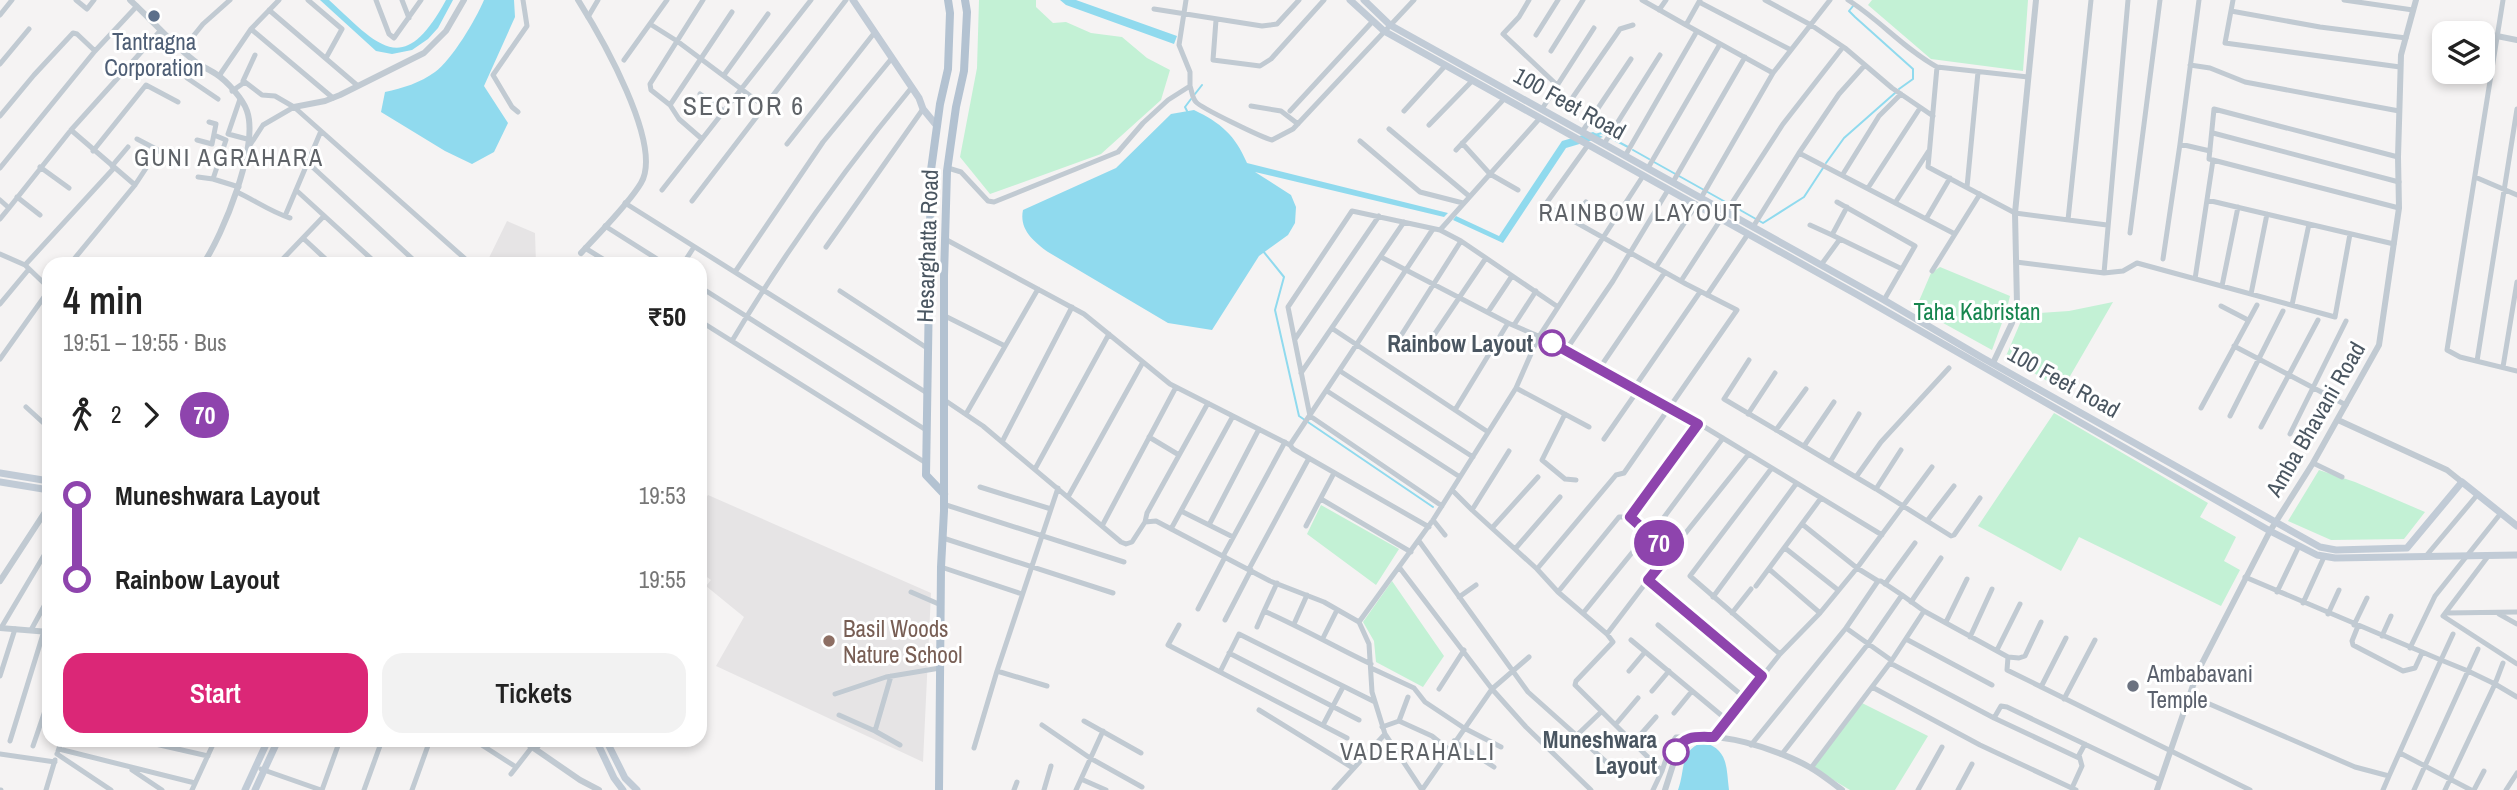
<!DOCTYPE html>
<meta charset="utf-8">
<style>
:root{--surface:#fff;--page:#f2f2f2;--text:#222;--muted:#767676;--accent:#db2777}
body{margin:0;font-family:"Archivo Narrow",sans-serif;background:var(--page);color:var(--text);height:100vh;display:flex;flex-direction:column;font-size:26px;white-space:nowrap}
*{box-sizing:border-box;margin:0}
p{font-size:23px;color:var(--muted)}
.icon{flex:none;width:38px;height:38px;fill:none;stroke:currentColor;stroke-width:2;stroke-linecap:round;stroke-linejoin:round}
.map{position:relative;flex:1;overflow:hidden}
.drawer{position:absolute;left:42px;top:257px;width:665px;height:490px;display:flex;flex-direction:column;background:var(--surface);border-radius:21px;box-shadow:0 4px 10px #0003}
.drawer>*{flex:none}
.badge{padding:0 14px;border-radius:23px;font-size:24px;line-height:46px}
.buttons{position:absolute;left:2432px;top:21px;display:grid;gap:14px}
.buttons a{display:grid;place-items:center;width:63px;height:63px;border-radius:14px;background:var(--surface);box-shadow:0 4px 10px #0003;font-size:35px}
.map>.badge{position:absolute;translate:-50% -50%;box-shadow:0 0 0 4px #fff}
.legs{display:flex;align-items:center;gap:10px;height:77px;padding:0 21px;font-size:23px}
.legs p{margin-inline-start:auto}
.summary{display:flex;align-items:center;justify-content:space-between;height:119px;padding:0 21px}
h1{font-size:38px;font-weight:600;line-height:52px}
.button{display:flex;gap:14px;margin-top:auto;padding:14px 21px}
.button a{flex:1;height:80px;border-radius:21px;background:var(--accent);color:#fff;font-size:28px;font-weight:600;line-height:80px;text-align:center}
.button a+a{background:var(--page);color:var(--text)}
ul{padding:0 21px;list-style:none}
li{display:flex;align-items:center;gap:24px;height:84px;font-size:26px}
li i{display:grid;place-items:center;width:10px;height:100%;margin:0 9px;background:currentColor}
li i::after{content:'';width:18px;height:18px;margin:-9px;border:5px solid;border-radius:50%;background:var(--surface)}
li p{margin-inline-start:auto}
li:first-child i{background:linear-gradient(#0000 50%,currentColor 0)}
li:last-child i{background:linear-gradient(currentColor 50%,#0000 0)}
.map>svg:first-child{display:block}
</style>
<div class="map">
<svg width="2517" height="790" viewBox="0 0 2517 790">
<rect width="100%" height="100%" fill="#f5f3f3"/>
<path fill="#e6e4e5" d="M507,221L535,233L536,264H486Z
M708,495L931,593L923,762L716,666L744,617L706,586L711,580L700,572V507Z"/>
<path fill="#c3f1d5" d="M979,0H1036V7L1053,23L1066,22L1091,33L1122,37L1147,58L1170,70L1161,100L1101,154L990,194L960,157L977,68Z
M1872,0H2028L2023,71L1931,59L1868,5Z
M1940,267L2010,296L2006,312L1992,350L1916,308L1931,273Z
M2113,302L2062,390L2006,356L2024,314L2069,311Z
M2054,413L2208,503L2200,517L2236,537L2224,561L2240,570L2221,606L2079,537L2061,571L1978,526Z
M2319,470L2355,482L2425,512L2404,539L2331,540L2288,521Z
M1321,505L1399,549L1376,585L1307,534Z
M1392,581L1444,656L1423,687L1376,662L1374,641L1363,622Z
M1862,703L1928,736L1895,790H1850L1813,768Z"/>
<path fill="#90daee" d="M320,0H329C379,46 403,79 446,0H453L438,28L428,39L412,50L392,54L376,51Z
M484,0H514L515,17L484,86L508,123L494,152L472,164L445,151L381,112L385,92C403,88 420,83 435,72C452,60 476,19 484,0Z
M1060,0H1076L1177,36L1174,44L1066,5Z
M1194,110C1221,123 1235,135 1247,163L1448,213L1444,217L1255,172L1291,195L1296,207L1295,223L1288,235L1259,256L1212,330L1168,323L1048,252C1033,241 1019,229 1023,210L1116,168L1171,114Z
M1593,132L1603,137L1566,148L1503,243L1453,220L1456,216L1499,236L1562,141Z
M1703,742C1729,750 1726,767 1729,790H1678C1686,768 1679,751 1703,742Z"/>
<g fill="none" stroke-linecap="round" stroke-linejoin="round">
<path stroke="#90daee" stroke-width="2" d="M1853,6L1849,11L1855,17L1913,69V79L1899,89
M1195,94L1202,85
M1187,111L1185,107L1191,99
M1595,135L1602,133L1606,135
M1611,138L1628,147
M1633,150L1649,159
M1654,162L1729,204
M1826,163L1844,138L1895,93
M1733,206L1763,223L1804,197L1823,168
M1263,251L1284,277L1275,310L1299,416L1433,507"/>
<path stroke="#c1cad2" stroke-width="5" d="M76,0L87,9L94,0
M308,0L342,29L326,58
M376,0L389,34L394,38L421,0
M402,0L409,18
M1186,0L1179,45L1190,72V86
M1529,0L1519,17L1503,34L1557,85
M1642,0L1686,25
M1700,0L1686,25L1773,73
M1765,0L1811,25L1845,48L1892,88L1933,116
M1848,0C1880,20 1904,49 1937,67L2028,77
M2233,0L2225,43L2400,67
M2344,0L2413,10
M2503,0L2447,350L2460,357L2517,371
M1699,2L1791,50
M1154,9L1262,26L1277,24L1299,0
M269,10L358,86
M1659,10L1666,0
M2231,11L2320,27L2406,38
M0,15L12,0
M588,17L598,0
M1216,20L1213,60L1260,66L1271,59L1324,0
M650,24L677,41L764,106
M251,29L333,98
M1536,35L1558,0
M182,50L203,24L230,0
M1551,51L1583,0
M624,60L667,0
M0,64L29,29
M198,64L187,78L218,99
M2190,65L2210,68L2245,82L2399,111
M1937,67L1928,167L2015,213L2107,225
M724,75L768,14
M219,76L251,29L279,0
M243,81L255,55
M232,91L245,82L262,95L275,96L294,107L471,264
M700,94L724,111
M1573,97L1620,29L1633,25
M240,99L228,134L247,139
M670,105L651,90L650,84L703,0
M1251,106L1281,111L1298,124
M1542,109L1594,28
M1290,111L1373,21
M1404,111L1445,66
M518,112L512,107L493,75L527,26L523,0
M0,116L34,75L73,33L77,34L95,51
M1429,125L1472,81
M1389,129L1469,196
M71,130L135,185
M1582,132L1631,59
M2213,133L2399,182
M702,139L679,119L670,105L732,12
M197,140L212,144L216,124L209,122
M1360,141L1420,192L1463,203
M787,144L875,32
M1604,144L1660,55
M2180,144L2199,0
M248,148L263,125L294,107
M1456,150L1504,99
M93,151L146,85L178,102
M1799,153L1839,94L1865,65
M1625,156L1697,31
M2398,157L2214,109L2209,159L2399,208
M307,162L418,264
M112,166L128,147
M40,167L69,188
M0,168L95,51L137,6
M948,168L961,172L988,201L994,202L1118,152L1143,123L1168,100L1190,86C1192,91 1192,98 1196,102C1201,108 1263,138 1272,140L1293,129L1414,0
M1648,168L1720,44
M1843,174L1879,116L1901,94
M198,177L213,179L226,140L214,135
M2475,177L2517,195
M213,179L239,187
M1673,182L1745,57
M1967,187L1978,72
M1868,188L1920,108
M296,190L377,264
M662,190L811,0
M1518,190L1490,174L1540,118
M237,192C256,201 271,212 290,218
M17,197L40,215
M1701,198L1773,73L1830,0
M0,200L9,208L71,130L161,30
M2207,200L2394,244
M692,201L846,0
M1837,202L1915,246L1884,300
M625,203L927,393
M1895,203L1928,152
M1847,207L1832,235L1902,269
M1726,212L1783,124L1843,47
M285,216L321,131
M0,219L9,208
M1926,219L1950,178
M1573,220L1586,202
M2068,220L2091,0
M1810,225L1832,235
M605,226L665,264
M1753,227L1799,153L1955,234
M1440,230L1490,174L1462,143
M2130,233L2160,0
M303,238L331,264
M945,239L1084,314L1170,384L1290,445L1433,229
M826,247L923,109
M585,248L611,264
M0,254L25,265L49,288
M1381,257L1508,323L1543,338L1599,369L1698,423L1882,535
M2163,259L2180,144L2210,151
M2016,262L2104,273L2123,271L2137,263L2335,317L2350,234
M70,264L135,185L158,150L137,139
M278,264L324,216
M683,264L694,247
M25,265L114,168
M1821,265L1840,239
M1656,267L1696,205
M1932,271L1980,194
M735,272L823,142L892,58
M2104,273L2128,0
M2195,279L2213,160
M1681,281L1721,219
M2222,286L2238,207
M700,287L926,430
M840,291L927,348
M2251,294L2267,214
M1707,295L1748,234
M0,304L29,269
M2292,305L2309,224
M2221,306L2248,320
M1488,312L1512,276
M943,315L1005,346
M700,321L926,463
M1514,325L1536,291
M1333,329L1488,432
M1402,334L1461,241
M1432,338L1486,258
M1295,339L1379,216
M732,341C785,252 846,167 912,87
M2234,346L2346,405
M1566,350L1613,281L1668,190
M0,359L49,290
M1749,360L1724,399L1876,489L1951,536L1954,535L1980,498
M2477,361L2517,109
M2503,367L2517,282
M1599,369L1665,272
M1340,371L1473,457
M1301,373L1404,222
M1516,388L1589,427
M1634,388L1700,292
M1327,391L1460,477
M943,399L983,426L1121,542L1126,544L1132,542L1145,522L1156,521L1270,581L1324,602L1359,622
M26,407L49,428
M2201,408L2257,305
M1455,410L1508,323
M966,414L1038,289
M1565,414L1542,460L1565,479L1576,480
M1748,414L1775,373
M2230,416L2283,311
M2261,427L2318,320
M1776,430L1806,389
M2290,434L2346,321
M1149,437L1179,455
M1604,439L1638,390
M1002,442L1072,307
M1290,445L1293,449L1429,527
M1804,446L1834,402
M1509,451L1472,510L1537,569L1616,475L1624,473L1737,310L1686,284L1545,205L1588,145
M1830,462L1859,414
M2313,463L2342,477
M1035,469L1109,334
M1771,469L1690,576L1780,654
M1856,477L1881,442L1949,368
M980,487L1051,509
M1876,489L1901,450
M1452,490L1472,510
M1068,497L1143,362
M1321,499L1411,552
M943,504L1124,562
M1442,506L1310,416L1288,307L1352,211L1440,230L1461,241L1558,307
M1181,511L1233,537
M1630,517L1670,553
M1433,520L1445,535
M1927,521L1954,486
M1145,522L1147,513L1208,403
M1802,524L1857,568L1878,581
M1209,525L1259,429
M1102,526L1176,387
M1306,526L1334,473
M1492,528L1538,477
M1171,529L1233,416
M1650,536L1723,438
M943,538L1113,593
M1419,541L1528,692L1622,776
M1785,548L1838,590
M1515,549L1560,497
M2489,555L2443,616L2517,664
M1223,556L1285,442
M2426,556L2478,494
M941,567L1022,594
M1399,567L1492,689L1526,727L1591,790
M1249,569L1309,458
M1537,569L1558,592L1607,634L1613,642L1576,681L1575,685L1662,771L1671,744L1676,737H1689
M1769,569L1820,613
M1648,580L1762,676
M1885,584L1915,543
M1756,586L1821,498
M911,592L941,605
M1558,592L1619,517H1630L1698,423
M2277,592L2299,546
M1902,595L1924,611L2008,657L2007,670L2250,790
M1459,597L1476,585
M1713,597L1796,484
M1911,602L1941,558
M2303,603L2324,557
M1198,609L1225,557
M1264,611L1277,583
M1584,612L1648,533
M1732,613L1751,589
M2446,613L2517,612
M2328,614L2339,590
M2499,614L2517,624
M1225,620L1251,570
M1946,622L1967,579
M1294,624L1307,595
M1179,625L1168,645L1347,738
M1658,625L1745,698
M2354,625L2367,598
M2358,626L2352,641L2353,645L2403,671L2415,668L2422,653
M1257,627L1264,611C1301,627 1335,647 1371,664
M1,628L49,547
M1846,628L1891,660
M31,630L49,597
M1607,634L1648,580L1748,455
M2453,634L2441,660L2468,671L2478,649
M2382,636L2391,616
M1970,637L1992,589
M1323,638L1337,610
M1906,639L1992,685
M1631,640L1727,720
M2410,648L2435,596L2501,513
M1997,650L2020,604
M1229,653L1359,720
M2008,657L2019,658L2025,656L2041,622
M1890,663L1994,718L2001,706L2007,707L2160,780
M2503,663L2495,684L2517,697
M1371,668L1414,688L1425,702L1464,728L1501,747
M997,671L1047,686
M1629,671L1645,652
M1220,672L1239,634L1375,702
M0,676L15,629
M1872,687L1980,745L2076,790
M2041,687L2066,638
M1439,689L1464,650
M1652,691L1669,671
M835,694L886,677L940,668
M2191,696L2355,767L2389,776L2441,660L2245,577
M2064,699L2095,640
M1259,710L1353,768
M1674,713L1692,691
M839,715L875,731L891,676
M1994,718L2079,758
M1084,721L1141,753
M1399,721L1408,697
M1616,724L1638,698
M1042,725L1090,758L1142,787
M1323,725L1343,687
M1382,727L1399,721L1432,736L1448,749
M875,731L900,745
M1575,737L1601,712
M1714,737L1780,654L1820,613L1857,568L1932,467
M138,740L208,756
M474,740L516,767
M10,741L44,631
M1454,741L1494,767
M1634,742L1656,717
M1751,745L1846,628L1878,581H1881L1902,595L1868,644L1782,754
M33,746L49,699
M974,748L997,671L1058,488
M59,749L195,783
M536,749L543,740
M58,751L62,740
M2400,753L2471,790
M0,754L55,762
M57,754L111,790
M1811,768L1890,663L1924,611
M261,769L321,790
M132,770L162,790
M511,774L532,747
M1081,779L1106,790
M2072,788L2082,766L2079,755L2085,744
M0,790H1
M46,790L55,760
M192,790L215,740
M322,790L340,740
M364,790L381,743
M412,790L430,740
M1014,790L1017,782
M1044,790L1051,766
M1076,790L1103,731
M1334,790L1385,734
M1422,790L1385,734L1372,692L1369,644L1359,622L1433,520L1516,388L1538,338L1643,176
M1422,790L1492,689L1529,657
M1653,790L1662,771
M1918,790L1942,747
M1958,790L1972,764
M2383,790L2389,776
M2414,790L2468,671L2495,684L2445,790
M2474,790L2484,771
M2506,790L2517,773"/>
<path stroke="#c1cad2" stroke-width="6" d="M130,0C153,21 173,45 197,63C203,67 210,70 216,74C227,81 243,99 247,111C259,146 223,235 203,264
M578,0C600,35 664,145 641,183C628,205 599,233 581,253
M2487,34L2517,40
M294,107L325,101L340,95L424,53L446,31L464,0
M1993,363L2012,323L2017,304L2015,213L2036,0
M2338,420L2447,470L2462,482
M0,581L49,506
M0,628L49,632
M522,740L580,780L599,790
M1665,790L1680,743C1709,725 1782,751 1811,768C1822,774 1832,783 1842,790
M2157,790L2198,671L2270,531L2313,463L2379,345L2399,208L2398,157L2401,55L2416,0"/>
<path stroke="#c1cbd6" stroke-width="7" d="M853,0L919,98L923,109L937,126
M1350,0L1384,31L1856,294L2270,531L2317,555L2335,558L2517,555
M1364,0L1390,25L1884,300L1981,357L2320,547L2336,550L2407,548L2462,482L2517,526
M0,473L49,481
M0,482L49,490
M596,740L614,778L623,790
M606,740L625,778L637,790
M245,790L268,740
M255,790L278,740"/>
<path stroke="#b3c2d1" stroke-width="8" d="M944,494L926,475L931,170L940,104L948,69L950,13L948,0
M939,790L941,567L944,511V276L947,171L956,107L964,71L967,12L965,0"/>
</g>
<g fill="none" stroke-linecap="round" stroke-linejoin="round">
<g stroke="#fff" stroke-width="16">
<path id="line-1" d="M1552,343L1698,424L1630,517L1670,553L1648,580L1762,676L1714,737C1698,737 1683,734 1676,752"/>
</g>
<use href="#line-1" stroke="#8e44ad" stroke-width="10"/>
</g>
<circle fill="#5c6f8a" stroke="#fff" stroke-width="2.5" cx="154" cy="16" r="7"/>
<g fill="#fff" stroke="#8e44ad" stroke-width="3.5">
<circle cx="1552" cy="343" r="12"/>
<circle cx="1676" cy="752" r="12"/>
</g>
<circle fill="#8d6e63" stroke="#fff" stroke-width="2.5" cx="829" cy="641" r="7"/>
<circle fill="#6b7280" stroke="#fff" stroke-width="2.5" cx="2133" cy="686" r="7"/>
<g text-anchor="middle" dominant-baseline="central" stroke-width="6" stroke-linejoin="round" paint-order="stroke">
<g font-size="23" fill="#4e5e75" stroke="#fff">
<text x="154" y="41">Tantragna<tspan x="154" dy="26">Corporation</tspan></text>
</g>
<g font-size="23" fill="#4a5661" stroke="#fff">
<text transform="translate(1570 103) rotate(29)">100 Feet Road</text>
<text transform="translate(927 246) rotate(-88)">Hesarghatta Road</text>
<text transform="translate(2064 381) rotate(29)">100 Feet Road</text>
<text transform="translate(2315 419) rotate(-60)">Amba Bhavani Road</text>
</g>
<g font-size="23" fill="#17864f" stroke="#fff">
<text x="1977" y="311">Taha Kabristan</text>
</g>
<g font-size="23" font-weight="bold" fill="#4a5661" stroke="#fff" text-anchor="end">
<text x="1533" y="343">Rainbow Layout</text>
<text x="1657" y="739">Muneshwara<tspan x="1657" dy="26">Layout</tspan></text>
</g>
<g font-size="23" fill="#785e54" stroke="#fff" text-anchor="start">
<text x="843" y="628">Basil Woods<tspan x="843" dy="26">Nature School</tspan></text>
</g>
<g font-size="23" fill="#5b616d" stroke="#fff" text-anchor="start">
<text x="2147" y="673">Ambabavani<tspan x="2147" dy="26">Temple</tspan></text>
</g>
<g font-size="24" letter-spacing="2" fill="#5f6368" stroke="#fff">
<text x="229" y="157">GUNI AGRAHARA</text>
<text x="1641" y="212">RAINBOW LAYOUT</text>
<text x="1418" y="751">VADERAHALLI</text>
</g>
<g font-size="26" letter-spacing="2" fill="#5f6368" stroke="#fff">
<text x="744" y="105">SECTOR 6</text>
</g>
</g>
</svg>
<div class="buttons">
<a><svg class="icon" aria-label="layers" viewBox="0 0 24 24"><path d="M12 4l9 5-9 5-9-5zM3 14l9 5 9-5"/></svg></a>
</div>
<b class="badge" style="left:1659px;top:543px;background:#8e44ad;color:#fff">70</b>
<section class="drawer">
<div class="summary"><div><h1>4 min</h1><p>19:51 – 19:55 · Bus</p></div><b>₹50</b></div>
<div class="legs"><svg class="icon" aria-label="walk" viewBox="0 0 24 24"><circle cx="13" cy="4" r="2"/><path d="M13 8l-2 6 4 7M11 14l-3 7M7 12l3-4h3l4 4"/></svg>2<svg class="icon" aria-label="forward" viewBox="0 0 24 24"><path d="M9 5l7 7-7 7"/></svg><b class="badge" style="background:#8e44ad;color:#fff">70</b></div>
<ul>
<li><i style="color:#8e44ad"></i><b>Muneshwara Layout</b><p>19:53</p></li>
<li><i style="color:#8e44ad"></i><b>Rainbow Layout</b><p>19:55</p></li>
</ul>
<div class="button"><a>Start</a><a>Tickets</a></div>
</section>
</div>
